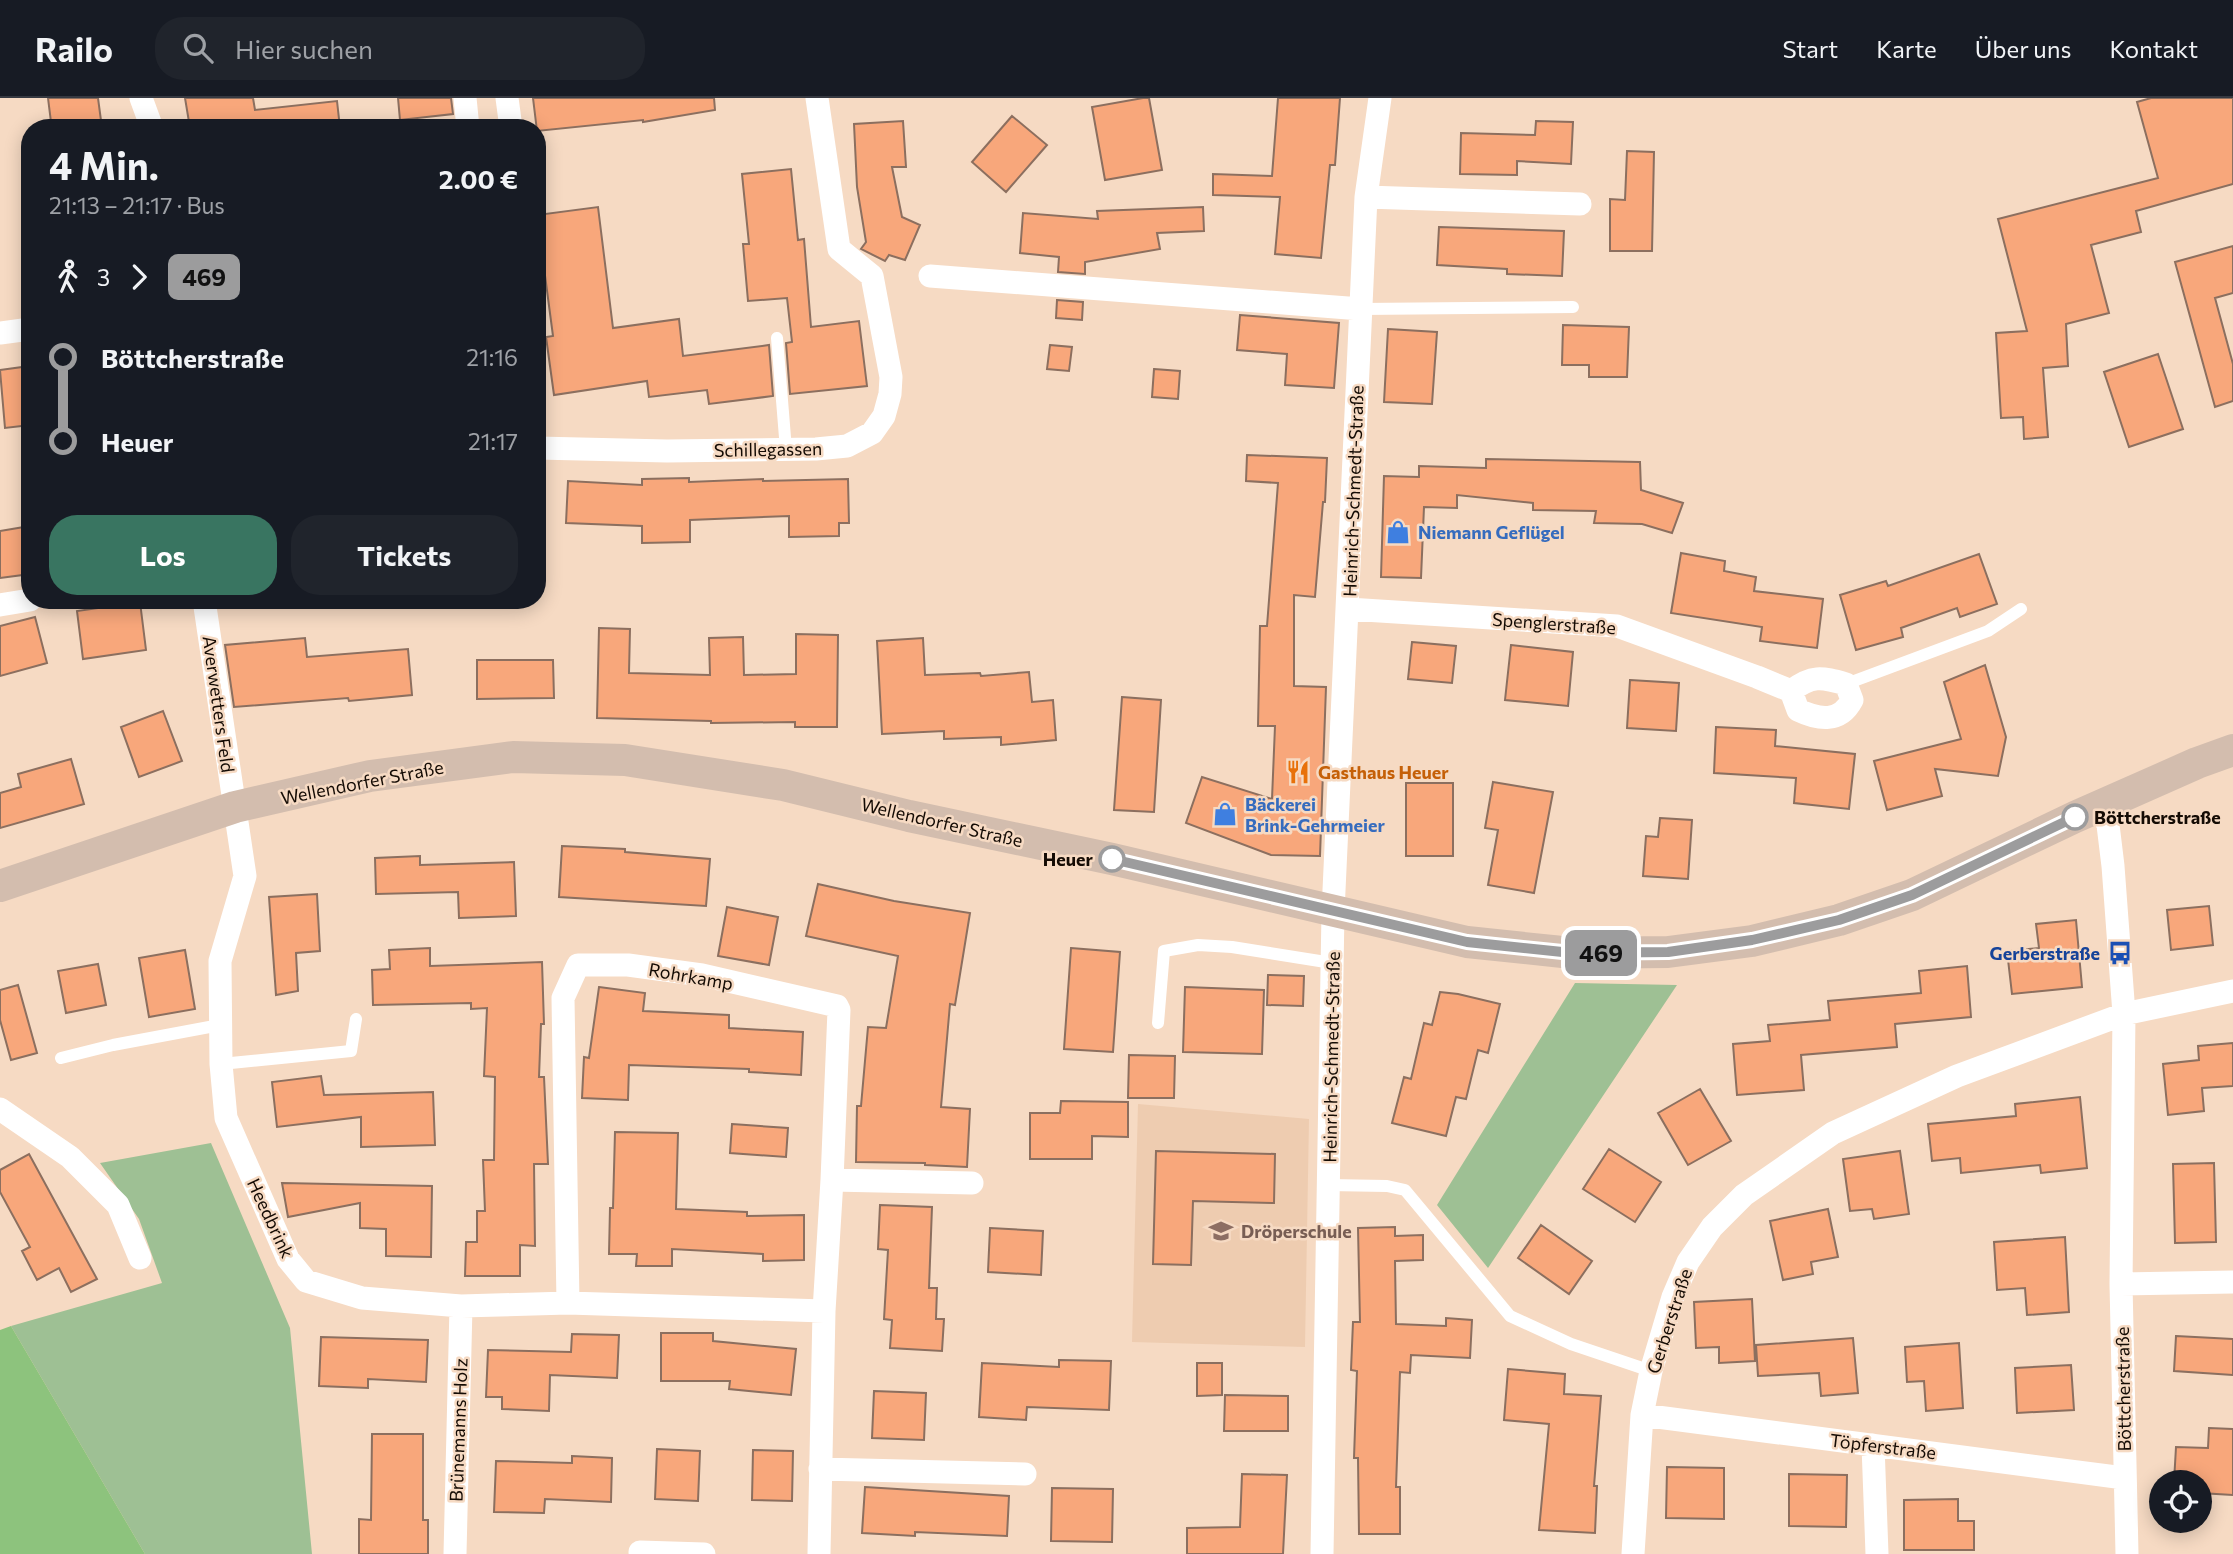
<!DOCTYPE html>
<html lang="de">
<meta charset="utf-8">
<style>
:root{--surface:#171b24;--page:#20242c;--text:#f1f3f6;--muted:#9ea1a6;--line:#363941;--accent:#397561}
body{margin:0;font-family:Commissioner,sans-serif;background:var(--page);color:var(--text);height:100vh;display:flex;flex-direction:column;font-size:26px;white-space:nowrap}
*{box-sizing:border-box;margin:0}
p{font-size:23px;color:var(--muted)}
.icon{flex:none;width:38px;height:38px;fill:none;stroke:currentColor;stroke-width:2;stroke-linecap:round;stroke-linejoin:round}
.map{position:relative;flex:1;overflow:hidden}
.drawer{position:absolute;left:21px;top:21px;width:525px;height:490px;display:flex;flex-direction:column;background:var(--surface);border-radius:28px;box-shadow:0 4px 18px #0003}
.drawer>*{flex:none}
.badge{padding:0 14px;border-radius:10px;font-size:24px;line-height:46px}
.tools{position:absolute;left:2149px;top:1372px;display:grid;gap:14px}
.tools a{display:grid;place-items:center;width:63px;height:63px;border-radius:50%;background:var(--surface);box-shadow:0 4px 18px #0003;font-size:35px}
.map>.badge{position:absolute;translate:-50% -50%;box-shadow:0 0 0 4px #fff}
.legs{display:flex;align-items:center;gap:10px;height:77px;padding:0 28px;font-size:23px}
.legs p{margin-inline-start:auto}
.headline{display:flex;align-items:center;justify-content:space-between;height:119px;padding:0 28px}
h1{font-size:38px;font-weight:700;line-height:52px}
.action{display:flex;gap:14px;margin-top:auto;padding:14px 28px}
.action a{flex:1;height:80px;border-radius:28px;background:var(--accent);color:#fff;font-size:28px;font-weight:700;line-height:80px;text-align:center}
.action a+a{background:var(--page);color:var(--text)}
ul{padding:0 28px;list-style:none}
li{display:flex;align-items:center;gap:24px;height:84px;font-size:26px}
li i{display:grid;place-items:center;width:10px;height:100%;margin:0 9px;background:currentColor}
li i::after{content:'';width:18px;height:18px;margin:-9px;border:5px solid;border-radius:50%;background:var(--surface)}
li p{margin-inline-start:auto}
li:first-child i{background:linear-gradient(#0000 50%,currentColor 0)}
li:last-child i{background:linear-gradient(currentColor 50%,#0000 0)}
header{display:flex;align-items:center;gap:42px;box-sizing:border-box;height:98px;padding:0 35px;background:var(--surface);border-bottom:2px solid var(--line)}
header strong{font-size:33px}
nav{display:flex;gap:38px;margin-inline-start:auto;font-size:24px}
.search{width:490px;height:63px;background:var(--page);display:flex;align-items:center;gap:18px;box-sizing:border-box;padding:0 24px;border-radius:28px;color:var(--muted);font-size:26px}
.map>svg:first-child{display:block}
</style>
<header>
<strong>Railo</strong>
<div class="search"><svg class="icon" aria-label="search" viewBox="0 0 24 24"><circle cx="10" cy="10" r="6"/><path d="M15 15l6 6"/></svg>Hier suchen</div>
<nav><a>Start</a><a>Karte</a><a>Über uns</a><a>Kontakt</a></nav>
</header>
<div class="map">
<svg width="2233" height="1456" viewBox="0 0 2233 1456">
<rect width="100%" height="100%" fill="#f6dac3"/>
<path fill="#eeccb0" d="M1138,1006L1309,1021L1305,1249L1132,1244Z"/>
<path fill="#9ec094" d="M1575,885L1677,887L1488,1170L1437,1107Z
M211,1045L290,1230L312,1456H145L11,1228L162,1185L139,1121L100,1065Z"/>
<path fill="#8dc37d" d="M11,1228L145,1456H0V1232Z"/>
<path fill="#f8a77b" stroke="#8c6f5f" stroke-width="2" d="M48,0H98L102,30H65L64,23L51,24Z
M185,0H253L255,12L337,3L340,30H190Z
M398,0H451L453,16L400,22Z
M533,0H714L715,12L643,24V22L537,33Z
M1143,0H1149L1162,72L1105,82L1092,9Z
M1278,0H1340L1335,67H1330L1321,160L1275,156L1280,99L1213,97V76L1272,78Z
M2151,0H2233V86L2136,113L2141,134L2091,147L2109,215L2066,226L2068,268L2043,270L2048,339L2024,341L2023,319L2001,320L1996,235L2027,233L1998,121L2158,80L2137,4Z
M1012,18L1047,47L1006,94L972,64Z
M903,23L906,69H892L902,119L920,127L905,162L889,157L885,163L861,151L866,144L857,89L854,26Z
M1536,23L1573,24L1571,66L1517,63V77L1460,76L1461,35L1535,37Z
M1627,53L1654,54L1652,153H1610V101L1625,102Z
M791,71L798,142L804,141L811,229L859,223L867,288L790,296L786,245L792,244L787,200L748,203L743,146H749L742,76Z
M598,109L613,230L679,221L683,258L769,247L773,298L709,306L707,292L649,299L647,283L554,297L546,239L553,238L537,117Z
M1203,109L1204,133L1157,135L1160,151L1085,164V176L1058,174L1059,159L1020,155L1023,115L1098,121L1097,113Z
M1439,129L1564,133L1562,178L1507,176V171L1437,167Z
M2233,148V195L2215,200L2233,266V303L2215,309L2175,164Z
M1057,202L1083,204L1082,222L1056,220Z
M1240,217L1339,225L1334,290L1285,287L1287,256L1237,252Z
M1563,227L1629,229L1627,279H1589V267H1562Z
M1388,231L1437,234L1432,306L1384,304Z
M1050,247L1072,249L1069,273L1047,271Z
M2158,256L2183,331L2129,349L2104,274Z
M30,268V327L5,330L0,272Z
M1154,271L1180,273L1178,301L1152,299Z
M1247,357L1327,360L1325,404H1323L1315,499L1294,497V588L1326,589L1320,758L1271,757L1186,725L1202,679L1272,701L1275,628H1258L1260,528H1267L1278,385L1246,383Z
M1486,361L1640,364L1641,392L1683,405L1672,435L1642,426L1594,425L1596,413L1533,412V405L1457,397V410L1424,409L1421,480L1381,479L1384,378L1419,379V368L1486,370Z
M689,380V384L763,381V383L848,381L849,425H839V438L789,439V418L690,422V444L642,445V428L566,425L568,383L642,387V381Z
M30,428V476L0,480V433Z
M1681,455L1725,463L1724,473L1756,479L1754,493L1823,501L1817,550L1760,543L1762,529L1671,515Z
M1979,456L1997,506L1960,519L1957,510L1901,530L1903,539L1856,552L1840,497L1886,483L1888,488Z
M140,504L146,552L83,561L77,513Z
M35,519L47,565L0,578V528Z
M599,530L630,531L629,575L710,577L709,540L743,539L744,577L796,576V536L838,537L837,629H795V624L711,625V623L597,620Z
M305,540L307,559L408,551L412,597L349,603L348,600L234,609L225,547Z
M923,540L925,577L980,575L981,578L1029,574L1032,604L1053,602L1056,642L1001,647V639L944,641V633L882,636L877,543Z
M1412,544L1456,548L1452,585L1408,581Z
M1511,547L1573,554L1568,608L1505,602Z
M477,562H553L554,600L477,601Z
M1985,567L2006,639L1998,678L1935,671L1942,698L1887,712L1874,663L1961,641L1944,584Z
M1630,582L1679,585L1676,633L1627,630Z
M1122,599L1161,602L1154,714L1114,712Z
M163,613L182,663L139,679L121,629Z
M1716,629L1776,632L1775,648L1855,656L1849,711L1794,705L1796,680L1714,675Z
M71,661L84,706L0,730V695L21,689L18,676Z
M1493,684L1553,694L1534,795L1488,787L1498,732L1485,730Z
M1406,685H1453V758H1406Z
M1660,720L1692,722L1688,781L1643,778L1646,738L1658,739Z
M562,748L625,751V754L710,761L706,808L559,799Z
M420,758V767L514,764L516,818L459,820L458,794L376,796L375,760Z
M818,786L894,803L970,815L955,907L950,906L941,1009L970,1011L967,1069L925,1067V1065L856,1064L857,1008H861L868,929L886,930L898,858L806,838Z
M317,796L320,853L296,855L298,893L276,897L269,799Z
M2209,808L2213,847L2171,852L2167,812Z
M727,809L778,819L769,867L718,858Z
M2076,822L2082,889L2012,896L2007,853L2039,850L2036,826Z
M430,850V868L542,864L544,926H541L539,979H544L548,1066H534L535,1148L520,1147V1178H465L466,1144H477V1113H485L483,1062H494L495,979L484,978L487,910L471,911V905L373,907L372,872L390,871L389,852Z
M1071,850L1120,854L1113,954L1064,951Z
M185,852L195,911L149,919L139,860Z
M98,866L106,907L66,915L58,873Z
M1967,868L1971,919L1895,926L1897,949L1801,957L1804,992L1737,997L1733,946L1770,943L1768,927L1830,922L1828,903L1921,895L1919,873Z
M1268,877L1304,878L1303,908L1267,907Z
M18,887L37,955L11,962L0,922V892Z
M599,889L645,895L643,913L729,917V930L803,934L801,977L749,974V971L629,967L628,1002L582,1000L584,959L589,960Z
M1185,889L1264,892L1262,956L1183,954Z
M1440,894L1458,896L1500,906L1488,955L1478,952L1466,1001L1456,999L1446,1038L1392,1025L1404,979L1411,981L1424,925L1432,927Z
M2233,945V988L2202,990L2204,1013L2168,1017L2163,966L2199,962L2198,948Z
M1129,957L1175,958L1174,1000H1128Z
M321,978L324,997L433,994L435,1047L361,1049V1019L277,1029L272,984Z
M1700,991L1731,1043L1688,1067L1658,1015Z
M2080,999L2087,1070L2041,1075L2040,1067L1961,1075L1960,1060L1932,1063L1928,1026L2016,1018L2015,1006Z
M1061,1003L1128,1004V1039L1092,1038V1061H1030V1015H1060Z
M732,1026L788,1030L786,1059L730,1055Z
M615,1034L678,1035L676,1111L747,1114V1118L804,1117V1162L763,1163V1156L672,1151V1168H636L637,1156H609L610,1110H613Z
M1609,1051L1661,1084L1635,1124L1583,1091Z
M1156,1053L1275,1056L1274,1105L1193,1103L1191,1167L1153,1166Z
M1900,1053L1909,1116L1874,1121L1872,1111L1850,1113L1843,1061Z
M29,1056L97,1181L71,1194L59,1170L37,1182L22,1153L30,1149L0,1094V1072Z
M2214,1065L2216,1144L2175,1145L2173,1066Z
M282,1085L432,1088L431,1159L386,1158V1131L360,1130V1105L288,1119Z
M880,1107L932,1109L929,1190H937L936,1221H944L942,1253L890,1250L892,1222L884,1221L888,1152L878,1151Z
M1828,1111L1838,1159L1811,1164L1813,1176L1783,1182L1770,1123Z
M1541,1127L1592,1163L1569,1196L1518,1160Z
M1395,1129V1138L1423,1137V1162L1395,1163L1396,1226L1446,1228V1220L1472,1222L1470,1260L1411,1257L1410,1275L1400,1274L1396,1389H1400V1436H1359L1358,1360H1354L1357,1273L1351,1272L1353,1224H1360L1358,1130Z
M990,1130L1043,1133L1041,1177L988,1174Z
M2065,1139L2069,1214L2027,1217L2025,1190L1997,1192L1994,1144Z
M1752,1201L1755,1263L1719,1265V1249L1696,1250L1694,1204Z
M661,1235H713V1243L796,1251L791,1297L729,1291L730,1283H661Z
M572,1236L619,1237L617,1280L550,1277L549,1313L502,1311V1299H486L488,1252L571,1254Z
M2176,1238L2233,1241V1277L2174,1273Z
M321,1239L428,1242L426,1284L368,1281V1290L319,1288Z
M1853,1240L1858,1295L1821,1298L1819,1275L1758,1278L1756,1247Z
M1959,1245L1963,1310L1926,1313L1924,1283L1907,1284L1905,1249Z
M1059,1262L1111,1263L1109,1312L1027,1309L1026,1322L979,1319L982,1265L1059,1269Z
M1197,1265H1222V1297L1197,1298Z
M2071,1267L2074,1312L2017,1315L2015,1270Z
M1508,1271L1565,1276L1564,1296L1601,1298L1594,1388H1597L1595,1435L1539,1432L1549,1326L1504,1322Z
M874,1293L926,1295L924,1342L872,1340Z
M1225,1297L1288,1298V1333H1224Z
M2209,1330L2233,1331V1397L2200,1395V1384H2174L2176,1349L2208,1350Z
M372,1336H423V1422H428V1456H359V1421L371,1422Z
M657,1351L700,1353L698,1403L655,1401Z
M753,1352L793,1353L792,1403L752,1402Z
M572,1358L612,1360L611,1404L545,1401L544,1415L494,1414L496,1363L572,1365Z
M1667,1369L1724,1370V1421L1666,1420Z
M1242,1376L1287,1377L1283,1456H1187V1430L1240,1429Z
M1789,1376L1847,1377L1846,1429L1789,1428Z
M865,1389L1009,1398L1007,1438L915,1434V1438L862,1435Z
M1052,1390L1113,1391L1112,1444L1051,1443Z
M1958,1401V1423H1974V1452H1904V1402Z"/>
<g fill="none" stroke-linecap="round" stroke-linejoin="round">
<path stroke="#fff" stroke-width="12" d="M1361,211L1573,209
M777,240L786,352
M1846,586L1988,533L2021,511
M1158,925L1164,853L1198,847L1232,849L1332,865
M61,960L113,947L220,927
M221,966L351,953L356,921
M1328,1087L1387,1088L1405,1092L1510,1218L1571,1246L1651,1273"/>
<path stroke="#fff" stroke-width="23" d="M141,0L152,30
M465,0L468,30
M507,0L511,30
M1366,99L1580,106
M930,178L1361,211
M0,235L30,231
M537,350L667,353L816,351L847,348L872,335L884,318L890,296L891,279L872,178L839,151L817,0
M204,502L245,778L220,863L221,966L226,1020L288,1161L306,1183L362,1200L461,1208L568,1205L824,1213
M0,507L30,502
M1348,511L1617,528L1757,579L1791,593C1812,577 1821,579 1846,586L1852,602C1840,625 1819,622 1798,612L1791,593
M2100,709L2108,727L2113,768L2124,916L2121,1186L2127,1456
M0,1011L70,1059L118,1107L140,1160
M832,1082L972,1085
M2121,1186L2233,1184
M568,1205L563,900L578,867H628L702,877L837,908L839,912L832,1082L824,1213L819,1456
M1642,1317L2124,1380
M1873,1347L1877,1456
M820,1371L1025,1376
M640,1454L704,1456
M455,1456L461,1208
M1322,1456L1333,814L1366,99L1380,0
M1633,1456L1642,1317L1651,1273L1673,1199L1688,1164L1712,1129L1744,1097L1833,1035L1957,978L2124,916L2233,893"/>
<path stroke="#d3bdae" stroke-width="32" d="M0,788L235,709L370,678L513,659L625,662L783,687L909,718L1112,761L1467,844L1572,855L1668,854L1752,843L1839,822L1912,797L2075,719L2197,665L2233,652"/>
</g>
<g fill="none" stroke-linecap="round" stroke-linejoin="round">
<g stroke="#fff" stroke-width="16">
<path id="line-1" d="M1112,761L1467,844L1572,855L1668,854L1752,842L1839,822L1912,797L2075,719"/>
</g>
<use href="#line-1" stroke="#9c9c9d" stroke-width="10"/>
</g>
<defs>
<g id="shop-bare" transform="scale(1.89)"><path d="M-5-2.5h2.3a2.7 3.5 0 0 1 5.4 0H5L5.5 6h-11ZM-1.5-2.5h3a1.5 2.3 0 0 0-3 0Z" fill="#3f7fe0" stroke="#f6dac3" stroke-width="2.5" paint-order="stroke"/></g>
<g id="restaurant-bare" transform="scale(1.89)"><path d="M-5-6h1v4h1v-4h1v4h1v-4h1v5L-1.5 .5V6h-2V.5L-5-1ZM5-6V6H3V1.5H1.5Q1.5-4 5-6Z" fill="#e8710a" stroke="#f6dac3" stroke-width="2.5" paint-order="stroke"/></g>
<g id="bus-bare" transform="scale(1.89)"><path d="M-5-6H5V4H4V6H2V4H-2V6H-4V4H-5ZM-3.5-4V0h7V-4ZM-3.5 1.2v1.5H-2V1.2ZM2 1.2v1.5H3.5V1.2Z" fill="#1a4fb4" stroke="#f6dac3" stroke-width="2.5" paint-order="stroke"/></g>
<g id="school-bare" transform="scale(1.89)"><path d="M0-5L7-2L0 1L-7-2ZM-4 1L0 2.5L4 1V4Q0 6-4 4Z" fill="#8d6e63" stroke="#f6dac3" stroke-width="2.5" paint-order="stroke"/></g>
</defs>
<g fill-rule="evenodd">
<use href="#shop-bare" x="1398" y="434"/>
<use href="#restaurant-bare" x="1298" y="674"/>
<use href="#shop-bare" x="1225" y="716"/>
<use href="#bus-bare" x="2120" y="855"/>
<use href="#school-bare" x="1221" y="1133"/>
</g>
<g fill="#fff" stroke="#9c9c9d" stroke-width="3.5">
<circle cx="2075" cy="719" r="12"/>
<circle cx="1112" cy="761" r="12"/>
</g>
<g text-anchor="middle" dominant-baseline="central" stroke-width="5" stroke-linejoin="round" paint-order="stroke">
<g font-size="18" fill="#140b04" stroke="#f6dac3">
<text transform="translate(768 351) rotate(-1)">Schillegassen</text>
<text transform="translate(1353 393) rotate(-88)">Heinrich-Schmedt-Straße</text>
<text transform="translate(1554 525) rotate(4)">Spenglerstraße</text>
<text transform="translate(219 606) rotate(82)">Averwetters Feld</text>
<text transform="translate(362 684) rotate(-11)">Wellendorfer Straße</text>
<text transform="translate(942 724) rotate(13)">Wellendorfer Straße</text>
<text transform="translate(691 878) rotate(10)">Rohrkamp</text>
<text transform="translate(1331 959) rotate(-89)">Heinrich-Schmedt-Straße</text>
<text transform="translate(271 1120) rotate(65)">Heedbrink</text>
<text transform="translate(1669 1223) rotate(-72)">Gerberstraße</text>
<text transform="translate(2123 1291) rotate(-91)">Böttcherstraße</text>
<text transform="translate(458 1332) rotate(-88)">Brünemanns Holz</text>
<text transform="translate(1883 1348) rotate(7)">Töpferstraße</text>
</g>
<g font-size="18" font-weight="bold" fill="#366cbe" stroke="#f6dac3" text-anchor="start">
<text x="1418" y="434">Niemann Geflügel</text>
<text x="1245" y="706">Bäckerei<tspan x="1245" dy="21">Brink-Gehrmeier</tspan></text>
</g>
<g font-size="18" font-weight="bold" fill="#c56008" stroke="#f6dac3" text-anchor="start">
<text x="1318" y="674">Gasthaus Heuer</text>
</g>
<g font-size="18" font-weight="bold" fill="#140b04" stroke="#f6dac3" text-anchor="start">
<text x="2094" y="719">Böttcherstraße</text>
<text x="1093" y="761" text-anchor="end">Heuer</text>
</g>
<g font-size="18" font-weight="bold" fill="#164399" stroke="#f6dac3" text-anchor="end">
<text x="2100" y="855">Gerberstraße</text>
</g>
<g font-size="18" font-weight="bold" fill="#785e54" stroke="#f6dac3" text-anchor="start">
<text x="1241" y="1133">Dröperschule</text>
</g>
</g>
</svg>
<div class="tools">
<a><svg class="icon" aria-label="locate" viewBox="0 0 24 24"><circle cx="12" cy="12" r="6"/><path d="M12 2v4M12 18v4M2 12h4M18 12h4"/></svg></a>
</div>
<b class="badge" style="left:1601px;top:855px;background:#9c9c9d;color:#111">469</b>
<section class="drawer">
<div class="headline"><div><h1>4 Min.</h1><p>21:13 – 21:17 · Bus</p></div><b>2.00 €</b></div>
<div class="legs"><svg class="icon" aria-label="walk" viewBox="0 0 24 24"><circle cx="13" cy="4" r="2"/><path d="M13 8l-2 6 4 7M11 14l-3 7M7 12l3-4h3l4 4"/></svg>3<svg class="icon" aria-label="forward" viewBox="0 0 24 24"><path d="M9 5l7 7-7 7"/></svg><b class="badge" style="background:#9c9c9d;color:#111">469</b></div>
<ul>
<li><i style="color:#9c9c9d"></i><b>Böttcherstraße</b><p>21:16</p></li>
<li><i style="color:#9c9c9d"></i><b>Heuer</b><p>21:17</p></li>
</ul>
<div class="action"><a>Los</a><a>Tickets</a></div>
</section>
</div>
